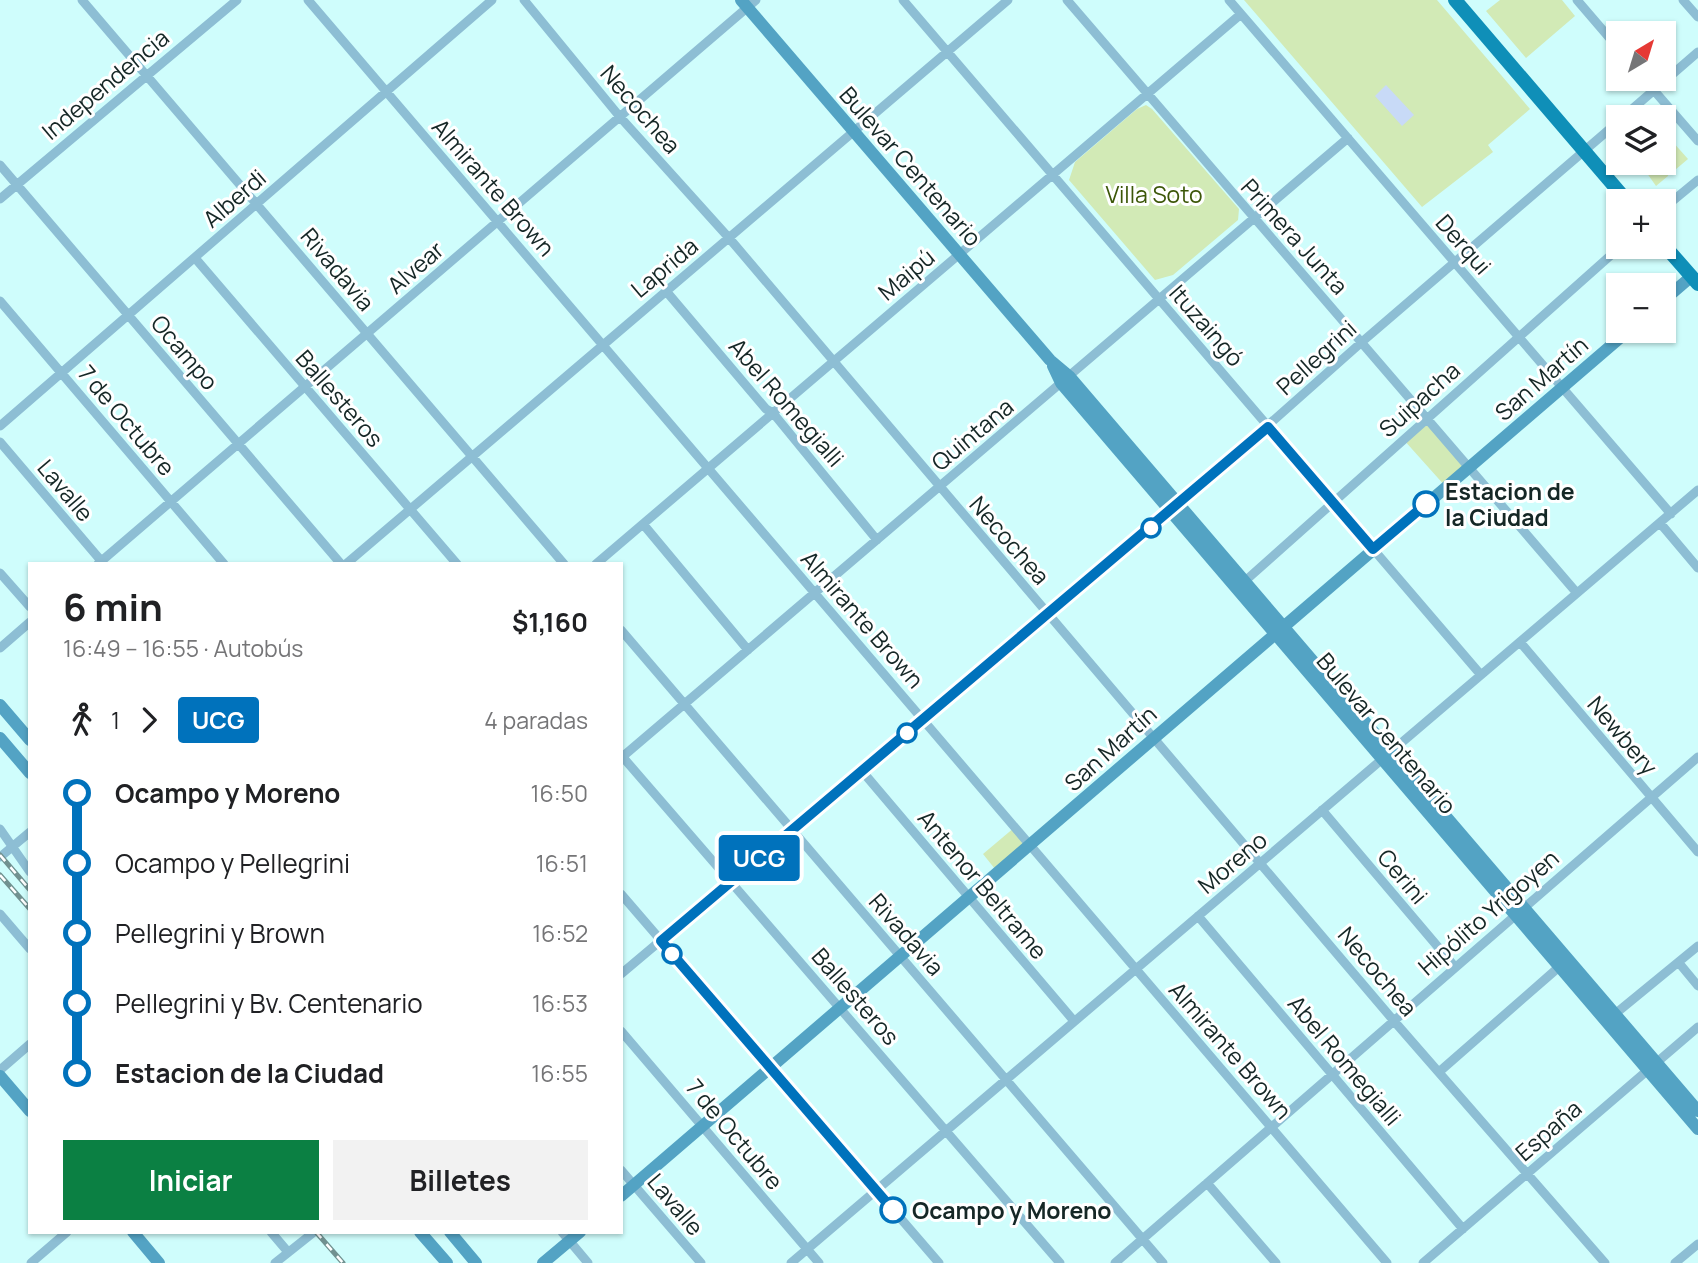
<!DOCTYPE html>
<html lang="es">
<meta charset="utf-8">
<style>
:root{--surface:#fff;--page:#f2f2f2;--text:#202124;--muted:#757577;--accent:#0b8043}
body{margin:0;font-family:Manrope,sans-serif;background:var(--page);color:var(--text);height:100vh;display:flex;flex-direction:column;font-size:26px;white-space:nowrap}
*{box-sizing:border-box;margin:0}
p{font-size:23px;color:var(--muted)}
.icon{flex:none;width:38px;height:38px;fill:none;stroke:currentColor;stroke-width:2;stroke-linecap:round;stroke-linejoin:round}
.map{position:relative;flex:1;overflow:hidden}
.details{position:absolute;left:28px;top:562px;width:595px;height:672px;display:flex;flex-direction:column;background:var(--surface);border-radius:0px;box-shadow:0 2px 5px #0004}
.details>*{flex:none}
.badge{padding:0 14px;border-radius:5px;font-size:24px;line-height:46px}
.needle{width:46px;rotate:38deg}
.tools{position:absolute;left:1606px;top:21px;display:grid;gap:14px}
.tools a{display:grid;place-items:center;width:70px;height:70px;border-radius:0px;background:var(--surface);box-shadow:0 2px 5px #0004;font-size:35px}
.map>.badge{position:absolute;translate:-50% -50%;box-shadow:0 0 0 4px #fff}
.legs{display:flex;align-items:center;gap:10px;height:77px;padding:0 35px;font-size:23px}
.legs p{margin-inline-start:auto}
.overview{display:flex;align-items:center;justify-content:space-between;height:119px;padding:0 35px}
h1{font-size:38px;font-weight:700;line-height:52px}
.button{display:flex;gap:14px;margin-top:auto;padding:14px 35px}
.button a{flex:1;height:80px;border-radius:0px;background:var(--accent);color:#fff;font-size:28px;font-weight:700;line-height:80px;text-align:center}
.button a+a{background:var(--page);color:var(--text)}
ul{padding:0 35px;list-style:none}
li{display:flex;align-items:center;gap:24px;height:70px;font-size:26px}
li i{display:grid;place-items:center;width:10px;height:100%;margin:0 9px;background:currentColor}
li i::after{content:'';width:18px;height:18px;margin:-9px;border:5px solid;border-radius:50%;background:var(--surface)}
li p{margin-inline-start:auto}
li:first-child i{background:linear-gradient(#0000 50%,currentColor 0)}
li:last-child i{background:linear-gradient(currentColor 50%,#0000 0)}
.map>svg:first-child{display:block}
</style>
<div class="map">
<svg width="1698" height="1263" viewBox="0 0 1698 1263">
<rect width="100%" height="100%" fill="#cffdfc"/>
<path fill="#d2eab6" d="M1244,0H1437L1530,109L1488,145L1493,152L1422,207Z
M1500,0H1562L1575,16L1526,58L1486,11Z
M1146,105L1152,109L1239,209L1238,220L1173,275L1155,280L1069,180L1075,162L1137,109Z
M1664,132L1688,159L1675,170L1670,169L1668,176L1656,186L1644,169L1641,170L1635,163H1664Z
M1428,417L1469,466L1446,487L1403,439Z
M1015,827L1031,847L999,874L983,854Z"/>
<path fill="#c8daf7" d="M1386,85L1414,115L1402,126L1375,96Z"/>
<g fill="none" stroke-linecap="round" stroke-linejoin="round">
<path stroke="#8dbed4" stroke-width="9" d="M82,0L564,564
M308,0L1387,1263
M524,0L620,117L729,238L1394,1021L1605,1263
M903,0L1481,675
M1067,0L1576,592
M1229,0L1671,514
M1577,0L1619,49
M1683,0L1698,17
M1644,79L1698,141
M1623,117L1698,52
M0,165L341,564
M0,199L237,0
M1664,208L1698,180
M195,258L457,564
M666,291L766,409L773,413L877,540
M0,301L224,564
M0,426L492,0
M0,442L103,563
M1660,523L1698,568
M643,524L748,650
M98,564L756,0
M346,564L1008,0
M596,564L1241,14
M0,573L30,607
M1245,581L1620,247
M621,630L1163,1263
M1520,642L1698,852
M0,648L30,622
M621,755L1060,1263
M621,758L1348,138
M862,771L1074,1021
M1322,810L1455,967
M0,829L30,872
M0,857L30,832
M621,894L939,1263
M0,914L30,949
M1198,916L1463,1229
M1679,963L1698,986
M621,974L1170,512L1363,341L1619,121
M1615,1014L1698,946
M621,1031L819,1263
M0,1070L30,1044
M1439,1072L1559,967
M621,1170L701,1263
M1207,1183L1276,1263
M271,1232L288,1252
M562,1232L588,1263
M31,1263L67,1232
M275,1263L314,1232
M791,1263L1698,490
M1115,1263L1698,757
M1423,1263L1698,1027
M1675,1263L1698,1244"/>
<path stroke="#53a3c4" stroke-width="12" d="M741,0L1050,360L1069,376L1698,1111
M1664,300L1692,276
M1053,366L1061,383L1698,1129
M0,705L30,740
M0,738L30,773
M0,1076L30,1111
M621,1196L1628,331
M133,1232L159,1263
M420,1232L447,1263
M450,1232L476,1263
M543,1263L580,1232"/>
<path stroke="#0f8fb8" stroke-width="14" d="M1455,0L1627,201
M1664,245L1698,284"/>
<g stroke="#719190" stroke-width="5">
<path id="rail" d="M0,855L30,890
M0,875L30,909
M316,1232L343,1263"/>
</g>
<use href="#rail" stroke="#fff" stroke-width="2.5" stroke-dasharray="8" stroke-linecap="butt"/>
</g>
<g fill="none" stroke-linecap="round" stroke-linejoin="round">
<g stroke="#fff" stroke-width="16">
<path id="line-1" d="M893,1210L661,941L1268,427L1373,549L1426,504"/>
</g>
<use href="#line-1" stroke="#0072bc" stroke-width="10"/>
</g>
<g fill="#fff" stroke="#0072bc" stroke-width="3.5">
<circle cx="1426" cy="504" r="12"/>
<circle cx="1151" cy="528" r="9"/>
<circle cx="907" cy="733" r="9"/>
<circle cx="672" cy="954" r="9"/>
<circle cx="893" cy="1210" r="12"/>
</g>
<g text-anchor="middle" dominant-baseline="central" stroke-width="6" stroke-linejoin="round" paint-order="stroke">
<g font-size="23" fill="#152726" stroke="#fff">
<text transform="translate(105 84) rotate(-40)">Independencia</text>
<text transform="translate(641 109) rotate(49)">Necochea</text>
<text transform="translate(911 166) rotate(49)">Bulevar Centenario</text>
<text transform="translate(494 187) rotate(49)">Almirante Brown</text>
<text transform="translate(234 198) rotate(-41)">Alberdi</text>
<text transform="translate(1295 236) rotate(48)">Primera Junta</text>
<text transform="translate(1464 244) rotate(49)">Derqui</text>
<text transform="translate(415 267) rotate(-41)">Alvear</text>
<text transform="translate(664 267) rotate(-40)">Laprida</text>
<text transform="translate(338 269) rotate(50)">Rivadavia</text>
<text transform="translate(906 274) rotate(-40)">Maipú</text>
<text transform="translate(1207 325) rotate(49)">Ituzaingó</text>
<text transform="translate(185 352) rotate(50)">Ocampo</text>
<text transform="translate(1316 357) rotate(-42)">Pellegrini</text>
<text transform="translate(1541 378) rotate(-41)">San Martín</text>
<text transform="translate(340 398) rotate(49)">Ballesteros</text>
<text transform="translate(1419 399) rotate(-42)">Suipacha</text>
<text transform="translate(787 402) rotate(49)">Abel Romegialli</text>
<text transform="translate(127 420) rotate(50)">7 de Octubre</text>
<text transform="translate(972 434) rotate(-40)">Quintana</text>
<text transform="translate(66 490) rotate(50)">Lavalle</text>
<text transform="translate(1010 540) rotate(49)">Necochea</text>
<text transform="translate(863 619) rotate(49)">Almirante Brown</text>
<text transform="translate(1387 733) rotate(50)">Bulevar Centenario</text>
<text transform="translate(1623 735) rotate(50)">Newbery</text>
<text transform="translate(1110 748) rotate(-42)">San Martín</text>
<text transform="translate(1232 862) rotate(-40)">Moreno</text>
<text transform="translate(1403 876) rotate(50)">Cerini</text>
<text transform="translate(983 884) rotate(50)">Antenor Beltrame</text>
<text transform="translate(1488 912) rotate(-41)">Hipólito Yrigoyen</text>
<text transform="translate(907 934) rotate(49)">Rivadavia</text>
<text transform="translate(1378 971) rotate(50)">Necochea</text>
<text transform="translate(856 996) rotate(49)">Ballesteros</text>
<text transform="translate(1231 1050) rotate(49)">Almirante Brown</text>
<text transform="translate(1345 1060) rotate(50)">Abel Romegialli</text>
<text transform="translate(1548 1130) rotate(-41)">España</text>
<text transform="translate(735 1134) rotate(50)">7 de Octubre</text>
<text transform="translate(676 1204) rotate(50)">Lavalle</text>
</g>
<g font-size="23" fill="#3c5708" stroke="#fff">
<text x="1154" y="194">Villa Soto</text>
</g>
<g font-size="23" font-weight="bold" fill="#152726" stroke="#fff" text-anchor="start">
<text x="1445" y="491">Estacion de<tspan x="1445" dy="26">la Ciudad</tspan></text>
<text x="912" y="1210">Ocampo y Moreno</text>
</g>
</g>
</svg>
<div class="tools">
<a><svg class="needle" viewBox="-14 -14 28 28"><path d="M0-13l5 13h-10z" fill="#e53935"/><path d="M0 13l5-13h-10z" fill="#757577"/></svg></a>
<a><svg class="icon" aria-label="layers" viewBox="0 0 24 24"><path d="M12 4l9 5-9 5-9-5zM3 14l9 5 9-5"/></svg></a>
<a>+</a>
<a>−</a>
</div>
<b class="badge" style="left:759px;top:858px;background:#0072bc;color:#fff">UCG</b>
<section class="details">
<div class="overview"><div><h1>6 min</h1><p>16:49 – 16:55 · Autobús</p></div><b>$1,160</b></div>
<div class="legs"><svg class="icon" aria-label="walk" viewBox="0 0 24 24"><circle cx="13" cy="4" r="2"/><path d="M13 8l-2 6 4 7M11 14l-3 7M7 12l3-4h3l4 4"/></svg>1<svg class="icon" aria-label="forward" viewBox="0 0 24 24"><path d="M9 5l7 7-7 7"/></svg><b class="badge" style="background:#0072bc;color:#fff">UCG</b><p>4 paradas</p></div>
<ul>
<li><i style="color:#0072bc"></i><b>Ocampo y Moreno</b><p>16:50</p></li>
<li><i style="color:#0072bc"></i><span>Ocampo y Pellegrini</span><p>16:51</p></li>
<li><i style="color:#0072bc"></i><span>Pellegrini y Brown</span><p>16:52</p></li>
<li><i style="color:#0072bc"></i><span>Pellegrini y Bv. Centenario</span><p>16:53</p></li>
<li><i style="color:#0072bc"></i><b>Estacion de la Ciudad</b><p>16:55</p></li>
</ul>
<div class="button"><a>Iniciar</a><a>Billetes</a></div>
</section>
</div>
